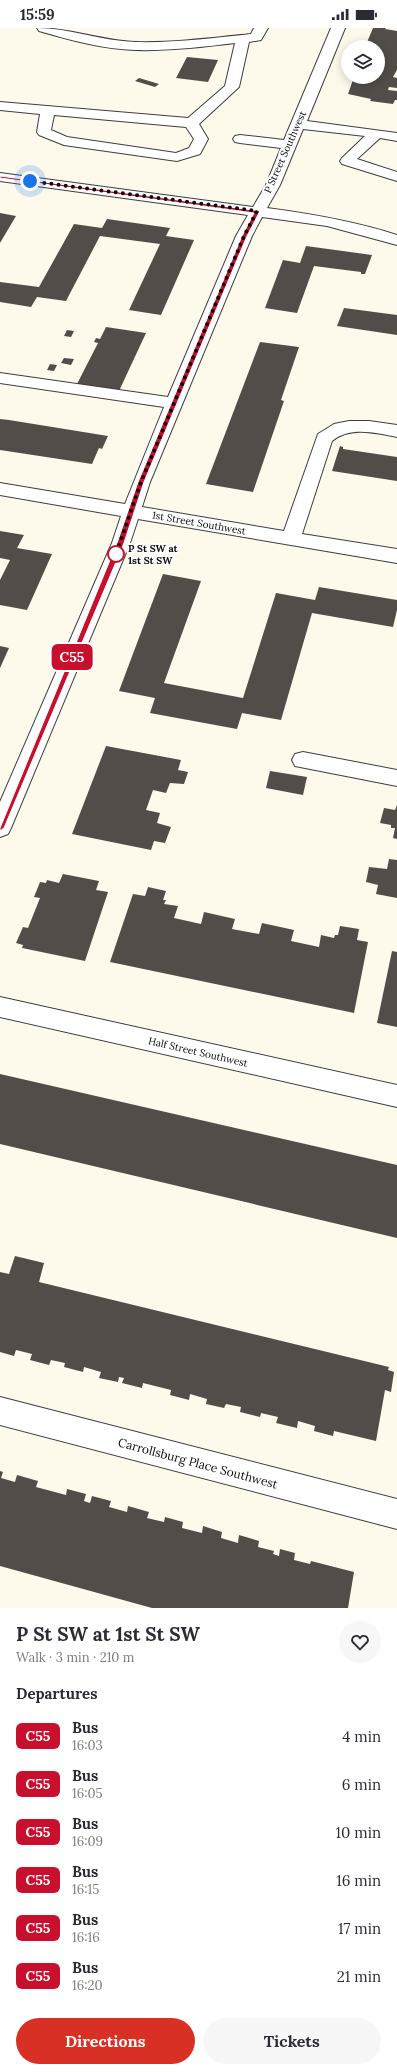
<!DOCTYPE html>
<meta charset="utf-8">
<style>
:root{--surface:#fff;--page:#f7f7f7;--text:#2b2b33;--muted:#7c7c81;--accent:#d93025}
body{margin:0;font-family:Lora,serif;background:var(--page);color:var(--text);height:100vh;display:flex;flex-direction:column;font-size:15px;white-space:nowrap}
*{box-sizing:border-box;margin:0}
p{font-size:13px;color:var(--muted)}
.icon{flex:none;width:22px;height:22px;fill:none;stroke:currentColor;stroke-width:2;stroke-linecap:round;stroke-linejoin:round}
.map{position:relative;height:1580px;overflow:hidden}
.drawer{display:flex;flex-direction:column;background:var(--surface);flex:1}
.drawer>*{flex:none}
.badge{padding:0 8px;border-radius:6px;font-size:14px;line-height:26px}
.fabs{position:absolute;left:341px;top:12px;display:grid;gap:8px}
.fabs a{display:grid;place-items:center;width:44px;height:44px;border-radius:50%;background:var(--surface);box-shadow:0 2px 10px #0003;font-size:20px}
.you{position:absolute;width:20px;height:20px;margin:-10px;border:3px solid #fff;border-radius:50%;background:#1a73e8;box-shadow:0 0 0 6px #1a73e833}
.map>.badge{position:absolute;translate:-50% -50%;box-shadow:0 0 0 2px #fff}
h2{padding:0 16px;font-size:15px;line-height:36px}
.round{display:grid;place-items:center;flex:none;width:42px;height:42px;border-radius:21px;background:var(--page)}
.summary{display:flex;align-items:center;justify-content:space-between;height:68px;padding:0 16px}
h1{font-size:19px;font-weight:800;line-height:30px}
.primary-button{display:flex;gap:8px;margin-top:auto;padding:8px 16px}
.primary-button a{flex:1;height:46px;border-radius:24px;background:var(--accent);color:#fff;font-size:16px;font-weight:800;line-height:46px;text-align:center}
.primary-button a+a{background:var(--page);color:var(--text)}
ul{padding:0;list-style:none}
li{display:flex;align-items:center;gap:12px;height:48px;padding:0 16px}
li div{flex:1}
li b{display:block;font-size:15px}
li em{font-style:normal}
li .badge{min-width:44px;font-weight:700;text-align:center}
.status{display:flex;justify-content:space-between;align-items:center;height:28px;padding:0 20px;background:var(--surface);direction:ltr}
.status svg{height:11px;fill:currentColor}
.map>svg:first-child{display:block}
</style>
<div class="status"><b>15:59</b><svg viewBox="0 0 49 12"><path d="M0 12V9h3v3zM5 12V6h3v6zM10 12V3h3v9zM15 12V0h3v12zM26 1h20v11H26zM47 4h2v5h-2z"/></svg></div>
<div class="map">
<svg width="397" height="1580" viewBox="0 0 397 1580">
<rect width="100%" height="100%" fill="#fdfaec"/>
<path fill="#534d49" d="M373,0H386L385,1L397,3V42L393,49L397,50V60L389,59L388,62L397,63V72H395L393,76L370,73L371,71L348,66L354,49H378V19H365Z
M187,29L218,32L208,54L176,50Z
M139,50L159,56L155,59L135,53Z
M0,185L16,188L0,215Z
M107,191L170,200L166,208L194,212L161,287L129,282L160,216L100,208L66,273L37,269L31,279L0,274V254L39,259L74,196L102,200Z
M306,218L372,227L365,246H361V244L314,238L297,285L265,280L283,232L300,235Z
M344,280L397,287V307L337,298Z
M106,299L146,305L119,363L77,356L98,315L94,314L96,310L100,311Z
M67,302L74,303L71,309L64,308Z
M260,314L299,319L281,372L284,373L253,464L206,456Z
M64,330L74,331L71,337L61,335Z
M50,336L57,337L54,343L47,342Z
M0,391L9,392L108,408L102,421L99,420L92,436L33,427L0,422Z
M340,418L343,419V421L397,429V453L332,443Z
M0,503L24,507L17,520L52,526L27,582L0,577V552L10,532L0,530Z
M163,546L201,553L164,655L243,670L276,565L315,572L319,559L397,572V582L393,599L312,585L281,692L242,685L237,701L150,685L155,670L119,663Z
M0,618L9,620L0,640Z
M106,718L181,732L178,742L188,744L184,756L170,755L166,765L153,762L146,782L160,785L157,795L171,799L165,815L154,813L151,822L72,806Z
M270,743L307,749L303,767L266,760Z
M397,777V811L393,810L395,800H391V797L380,795L384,780L395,782Z
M389,831L397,832V870L376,866L378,857L366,854L369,839L387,841Z
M63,846L99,853L96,862L108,864L85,933L22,920L23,917L16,915L23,899L28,900L40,870L34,869L40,854L46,855L47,852L59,855Z
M148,859L166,863L163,872H166L164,876L178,878L174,890L201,896L204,884L235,891L232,901L259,906L262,895L294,902L291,913L319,919L321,907L334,910L335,907H338L340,898L359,901L357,912L368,914L354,985L110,934L133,866L145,868Z
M392,923L397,924V999L377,995Z
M0,1046L397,1137V1210L0,1116Z
M15,1228L44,1235L39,1254L389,1339L388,1342L394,1344L391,1364L385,1362L376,1413L334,1403L333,1408L314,1403L315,1398L298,1393L297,1400L276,1395L278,1389L261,1385L260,1389L240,1384L241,1379L226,1376L224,1380L206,1376L207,1371L190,1366L189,1372L170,1367L171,1362L143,1355L142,1360L122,1355L124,1350L119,1349L118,1354L99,1350L101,1344L84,1339L83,1344L64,1339L65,1335L51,1332L49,1337L30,1332L32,1326L16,1322L14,1328L0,1324V1244L9,1246Z
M0,1443L3,1444L1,1450L15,1454L17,1447L38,1453L36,1459L66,1467L67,1461L86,1466L84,1473L90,1475L92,1468L111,1473L109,1479L127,1484L128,1478L149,1484L147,1490L164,1494L165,1489L183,1494L182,1500L202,1505L203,1498L222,1504L221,1510L238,1515L239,1507L259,1513L258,1519L274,1523L273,1526L279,1528L280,1521L295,1525L294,1532L310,1536L311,1533L354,1544L348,1580H152L0,1538Z"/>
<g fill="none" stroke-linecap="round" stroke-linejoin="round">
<g stroke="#3e3e3e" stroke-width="2">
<path id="minor" d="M37,0C70,0 102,13 135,14C174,15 213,10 251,6L254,0H268L261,12L249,14L239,59L199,96L208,111L200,126L177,133L64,117L39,107L37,104L40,86L0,82V74L188,90L225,58L235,15C202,19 168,23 135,22C103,21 70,12 39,3ZM54,87L186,99L194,111L189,120L176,125L67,109L51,102Z
M331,0H345L307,93L397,105V113L380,110L357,131L397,144V153L342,136L340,133L342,130L365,108L303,101L280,157L267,180C312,186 354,193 397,207V217L327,198L262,189L252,208L150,454L142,479L284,503L318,406L334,396L349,393H369L397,397V409C375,405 351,398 332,413L302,506L397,521V535L138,491L130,515L11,800L8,806L0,809V774L112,515L121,488L0,467V455L125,476L164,379L0,355V345L168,369L236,208L248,187L0,153V145L253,179L266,157L281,120L240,115L235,114L233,111L235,108L240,107L284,112Z
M303,724L397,742V758L295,738L292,732L295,726Z
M0,969L397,1057V1079L0,989Z
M0,1369L397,1471V1501L0,1397Z"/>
</g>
<use href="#minor" fill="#fff" fill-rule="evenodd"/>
</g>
<path fill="#c8102e" stroke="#fff" d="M0,148L260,183L247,208L144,454L124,515L4,800L0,803V800L117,515L138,454L242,208L254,185L0,150Z"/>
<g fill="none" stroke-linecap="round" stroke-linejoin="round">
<path stroke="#0b0b0b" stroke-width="4" stroke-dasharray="0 7.2" d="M30,153L257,183L244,208L141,454L115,529L116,526"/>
</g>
<circle fill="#fff" stroke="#c8102e" stroke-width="2" cx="116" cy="526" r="8"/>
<g text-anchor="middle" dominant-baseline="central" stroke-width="4" stroke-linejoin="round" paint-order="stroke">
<g font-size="10" fill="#0b0b0b" stroke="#fff">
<text transform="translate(285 124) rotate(-66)">P Street Southwest</text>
<text transform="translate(199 495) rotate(10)">1st Street Southwest</text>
<text transform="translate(198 1024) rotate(13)">Half Street Southwest</text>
</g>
<g font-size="10" font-weight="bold" fill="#0b0b0b" stroke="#fff" text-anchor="start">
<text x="128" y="520">P St SW at<tspan x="128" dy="12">1st St SW</tspan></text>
</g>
<g font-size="12" fill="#0b0b0b" stroke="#fff">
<text transform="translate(198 1435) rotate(15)">Carrollsburg Place Southwest</text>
</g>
</g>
</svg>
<div class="fabs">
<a><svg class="icon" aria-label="layers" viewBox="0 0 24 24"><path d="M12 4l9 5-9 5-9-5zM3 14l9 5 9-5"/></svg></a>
</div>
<div class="you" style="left:30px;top:153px"></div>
<b class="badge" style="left:72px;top:629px;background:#c8102e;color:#fff">C55</b>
</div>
<section class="drawer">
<div class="summary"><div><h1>P St SW at 1st St SW</h1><p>Walk · 3 min · 210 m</p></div><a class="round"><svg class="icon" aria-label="heart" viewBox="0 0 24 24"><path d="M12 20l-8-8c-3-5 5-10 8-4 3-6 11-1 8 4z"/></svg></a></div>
<h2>Departures</h2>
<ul>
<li><span class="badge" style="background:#c8102e;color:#fff">C55</span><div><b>Bus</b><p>16:03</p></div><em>4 min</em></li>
<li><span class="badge" style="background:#c8102e;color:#fff">C55</span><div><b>Bus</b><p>16:05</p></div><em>6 min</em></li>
<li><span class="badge" style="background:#c8102e;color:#fff">C55</span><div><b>Bus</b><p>16:09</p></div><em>10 min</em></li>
<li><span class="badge" style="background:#c8102e;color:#fff">C55</span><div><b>Bus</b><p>16:15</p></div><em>16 min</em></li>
<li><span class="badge" style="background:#c8102e;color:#fff">C55</span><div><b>Bus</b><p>16:16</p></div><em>17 min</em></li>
<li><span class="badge" style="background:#c8102e;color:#fff">C55</span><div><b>Bus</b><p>16:20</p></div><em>21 min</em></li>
</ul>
<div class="primary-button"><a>Directions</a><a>Tickets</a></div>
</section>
